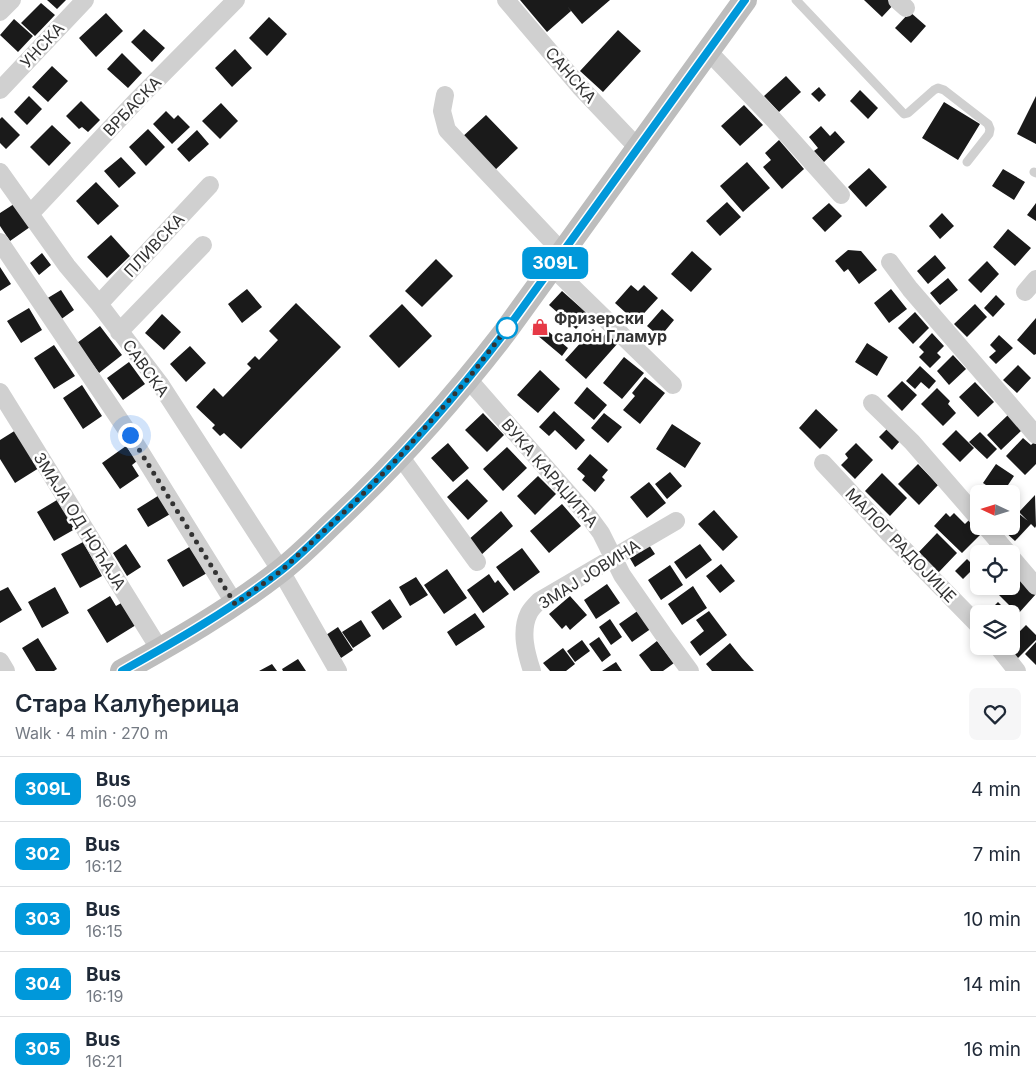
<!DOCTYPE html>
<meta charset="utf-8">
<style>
:root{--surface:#fff;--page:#f6f6f7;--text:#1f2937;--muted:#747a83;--line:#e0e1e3}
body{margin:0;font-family:Inter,sans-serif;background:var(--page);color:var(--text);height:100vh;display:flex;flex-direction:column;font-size:19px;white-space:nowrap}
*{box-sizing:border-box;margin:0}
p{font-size:16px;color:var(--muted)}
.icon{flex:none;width:28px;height:28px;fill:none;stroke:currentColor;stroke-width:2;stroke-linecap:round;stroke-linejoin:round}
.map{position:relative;height:671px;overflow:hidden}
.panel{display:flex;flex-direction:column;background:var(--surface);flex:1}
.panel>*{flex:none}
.badge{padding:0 10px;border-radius:8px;font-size:18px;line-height:32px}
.needle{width:32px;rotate:274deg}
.fabs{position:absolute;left:970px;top:485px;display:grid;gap:10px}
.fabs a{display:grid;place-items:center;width:50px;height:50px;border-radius:8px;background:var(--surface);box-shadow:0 2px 8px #0003;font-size:25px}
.you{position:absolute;width:25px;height:25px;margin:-12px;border:4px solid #fff;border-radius:50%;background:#1a73e8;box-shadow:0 0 0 8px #1a73e833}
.map>.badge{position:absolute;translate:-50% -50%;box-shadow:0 0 0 2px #fff}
.round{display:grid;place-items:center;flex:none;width:52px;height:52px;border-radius:8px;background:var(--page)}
.overview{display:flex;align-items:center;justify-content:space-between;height:85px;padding:0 15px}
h1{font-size:24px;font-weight:600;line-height:38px}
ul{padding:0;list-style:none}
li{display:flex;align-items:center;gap:15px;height:65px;padding:0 15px;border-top:1px solid var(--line)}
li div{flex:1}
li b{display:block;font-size:19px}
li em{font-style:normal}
li .badge{min-width:55px;font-weight:700;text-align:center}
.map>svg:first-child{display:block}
</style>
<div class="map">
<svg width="1036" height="671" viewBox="0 0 1036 671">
<rect width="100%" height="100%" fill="#fff"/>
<path fill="#1a1a1a" d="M47,0H66L57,9Z
M520,0H610L582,24L567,6L571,11L547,32Z
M864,0H894L896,2L882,17Z
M41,3L55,15L35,36L21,23Z
M910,12L926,26L911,43L895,28Z
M106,13L123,31L96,57L79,38Z
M269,17L287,34L267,56L249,38Z
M14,19L33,36L18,52L0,35Z
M144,29L165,48L152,62L131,42Z
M618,30L641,51L603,92L580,71Z
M235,49L252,68L232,87L215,68Z
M122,53L142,73L128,88L107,69Z
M52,66L68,81L48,102L32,87Z
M786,76L801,92L779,112L764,96Z
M819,87L826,95L819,102L811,94Z
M860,90L878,108L868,119L850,101Z
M29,96L42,109L27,125L14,112Z
M1036,96V144L1017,134Z
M81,101L100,120L88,132L82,127L79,129L66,116Z
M944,102L980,124L958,160L922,138Z
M221,103L238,121L220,139L202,121Z
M744,105L763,125L740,146L721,126Z
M166,111L174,119L178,115L190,127L172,144L153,124Z
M486,115L518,148L493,172L460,139Z
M2,117L20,135L6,149L0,143V119Z
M52,125L71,143L49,166L30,147Z
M821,126L830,136L835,131L845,142L824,162L814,151L818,148L809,137Z
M148,129L165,147L146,166L129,147Z
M197,130L209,144L189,162L177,149Z
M779,140L804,169L782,189L763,167L771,160L765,153Z
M121,157L136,173L119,188L104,171Z
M747,162L770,188L743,212L720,186Z
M869,168L887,187L866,207L848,187Z
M1003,169L1025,182L1014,200L992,186Z
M96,182L119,206L98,225L76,201Z
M727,202L741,217L720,236L706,221Z
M829,203L842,216L825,232L812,218Z
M1036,203V221L1027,215Z
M14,204L30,227L10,241L0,226V213Z
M942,213L954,226L940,239L929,226Z
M1008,229L1031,248L1015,266L993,247Z
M111,235L130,256L107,278L87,257Z
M848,250L861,251L877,270L859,284L848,269L844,272L835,261Z
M692,251L712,269L691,292L671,274Z
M42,253L51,265L39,275L30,263Z
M935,255L946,268L928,284L917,271Z
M436,259L453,276L422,307L405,291Z
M987,261L999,274L981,293L968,280Z
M0,267L11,284L0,291Z
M948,278L958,290L940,305L930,293Z
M631,285L638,291L644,285L658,298L636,322L615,303Z
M247,289L262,307L242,323L228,304Z
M891,289L907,309L889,323L874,303Z
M61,290L74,310L60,320L46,299Z
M562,291L589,315L576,329L549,305Z
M996,295L1005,304L993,317L984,308Z
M296,303L341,347L241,449L224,433L220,436L212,428L215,425L196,407L214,388L223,397L251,368L247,364L255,356L259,360L278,340L269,331Z
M402,304L432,336L399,368L369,336Z
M975,304L987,317L967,337L954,324Z
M29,308L42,330L21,343L7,321Z
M662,309L674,320L660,337L647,326Z
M915,312L929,328L913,344L898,328Z
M162,314L181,332L164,350L145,333Z
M1036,318V354L1034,355L1017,340Z
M537,322L568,348L562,356L531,330Z
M100,326L122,355L99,373L77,343Z
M593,329L602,338L606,333L618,343L586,379L565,360Z
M932,333L944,346L937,353L941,357L930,368L919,357L924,352L919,347Z
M999,335L1013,348L996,364L989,357L996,351L990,345Z
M867,343L888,357L877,376L855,362Z
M54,345L75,376L54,389L34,358Z
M190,346L206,363L186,382L170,364Z
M953,355L966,369L949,385L937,371Z
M624,357L644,373L622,399L603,383Z
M129,362L145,384L123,400L107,378Z
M1018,365L1031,378L1017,393L1003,380Z
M920,366L936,381L929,389L921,382L915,389L906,381Z
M540,370L560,389L538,413L517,395Z
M645,377L665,393L640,424L623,410L635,396L632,393Z
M902,381L917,395L902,411L887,396Z
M975,382L994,402L978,417L959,397Z
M82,385L102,416L83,429L63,398Z
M587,387L607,405L594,420L574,403Z
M937,388L950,401L948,404L956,413L943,426L921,404Z
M816,409L838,430L820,449L799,428Z
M554,411L585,440L576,450L555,430L549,436L539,427Z
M483,413L504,435L487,452L465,430Z
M604,413L622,427L608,443L591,428Z
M1008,415L1022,430L1001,450L987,435Z
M672,424L701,443L685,468L656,449Z
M887,429L900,441L892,450L879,437Z
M16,430L39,468L15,483L0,459V440Z
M956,430L974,448L960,462L942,444Z
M980,432L997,449L987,459L969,442Z
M1023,438L1031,445L1034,442L1036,444V464L1025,475L1006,456Z
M448,443L469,468L453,482L431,458Z
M856,443L873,460L855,479L841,465L848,458L845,454Z
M126,446L137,461L132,465L139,476L120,489L102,463Z
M507,447L527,468L503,491L483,469Z
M590,454L608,470L602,477L605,480L595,492L582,480L585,476L577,469Z
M918,464L938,485L919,505L898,484Z
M996,464L1014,476L1002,494H999L983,483Z
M670,472L682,486L667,499L655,484Z
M882,473L907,498L890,516L865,491Z
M538,476L556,494L535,515L517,496Z
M467,479L488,501L468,520L447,497Z
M649,482L666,503L647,518L630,497Z
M161,494L172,513L148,527L137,509Z
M1035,495L1036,526L1035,528L1031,524L1015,541L1003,530L1006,526H1011V521L1018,513L1028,521L1019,512Z
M57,500L75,529L54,541L37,512Z
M562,504L581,526L549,553L530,531Z
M714,510L738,537L723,551L698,524Z
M501,511L513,526L480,556L467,541Z
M946,513L950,517L954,513L965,524L969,520L982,533L962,553L934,526Z
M937,533L957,553L938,573L917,554Z
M83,542L102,576L80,588L61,554Z
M647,542L655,554L635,567L628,555Z
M126,544L141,567L127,576L113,553Z
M700,544L712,560L686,579L674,562Z
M191,546L207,573L183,587L167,560Z
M522,548L540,572L514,591L496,567Z
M967,559L975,567L963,579L955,571Z
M721,564L735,581L720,593L706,576Z
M670,565L683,585L661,600L648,580Z
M447,569L467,598L444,614L424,585Z
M489,574L495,583L498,580L509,594L483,613L467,590Z
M1017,575L1036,594L1018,614L998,594L1005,586H1011V580Z
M416,577L428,595L410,606L399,587Z
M607,584L620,603L596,619L584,600Z
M693,586L707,608L682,625L668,604Z
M8,587L22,610L0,623V591Z
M55,587L69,613L42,628L28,602Z
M110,596L116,606L123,602L136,625L107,643L87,610Z
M570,596L587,615L570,630L566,625L562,629L549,614Z
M390,599L402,617L383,630L371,612Z
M998,602L1010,614H986Z
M639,610L652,628L632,642L619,624Z
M709,611L727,635L700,656L690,642L704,631L696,620Z
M475,613L485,627L456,646L447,632Z
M610,619L622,637L611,645L599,627Z
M361,620L371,636L353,648L342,632Z
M1026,625L1036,635V640L1015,661L1005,646H1011V640Z
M338,627L353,650L341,658L326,635Z
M599,637L611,655L602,662L589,644Z
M38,638L57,669L54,671H36L22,648Z
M582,640L590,651L575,662L567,651Z
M657,641L674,663L663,671H651L639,655Z
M1036,642V665L1025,654Z
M730,643L742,658L754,671H712L706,664Z
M563,648L575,664L566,671H550L543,663Z
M298,659L306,671H283L282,669Z
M616,662L622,671H602Z
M272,664L277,671H259Z"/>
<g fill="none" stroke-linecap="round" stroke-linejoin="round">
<path stroke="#d0d0d0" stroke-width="9" d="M796,0L904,114L908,113L934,90L938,88L944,90L988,124L990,129L989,134L967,162
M1034,172L1036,173"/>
<path stroke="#d0d0d0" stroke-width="18" d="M506,0L580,87L638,148
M897,0L906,8
M0,12L12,0
M708,51L774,120L841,195
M0,90L85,0
M445,95L442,111L447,130L563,253
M0,172L67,266L99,304L160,384L281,571L338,671
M30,214L138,99L236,0
M0,242L130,435L235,604
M890,262L910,289L1036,435
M552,267L673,385
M1025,292L1036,279
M99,304L210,185
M119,332L203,245
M468,379L590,518L601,533L622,575L663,634L690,671
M0,392L160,650
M872,403L912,442L979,519
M400,456L477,562
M823,463L890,535L979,626
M985,526L1009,554
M1011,557L1036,586
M997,646L1017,671
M0,661L6,671
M532,671C526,653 520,631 529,613C531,609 536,604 539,601L676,521"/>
<path stroke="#bdbdbd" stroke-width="24" d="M122,671C176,641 230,610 279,572C300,556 319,536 338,518C398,461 454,398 505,332L745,0"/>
</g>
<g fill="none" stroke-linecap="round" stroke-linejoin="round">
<g stroke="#fff" stroke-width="11">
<path id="line" d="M122,671C176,641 230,610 279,572C299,557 317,538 335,521C397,463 454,399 505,332L745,0"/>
</g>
<use href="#line" stroke="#0098da" stroke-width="8"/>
<path stroke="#333" stroke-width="5" stroke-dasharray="0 9" d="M130,435L235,604L281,571L355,502L400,456L468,379L507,328"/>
</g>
<defs>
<g id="shop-bare" transform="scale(1.35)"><path d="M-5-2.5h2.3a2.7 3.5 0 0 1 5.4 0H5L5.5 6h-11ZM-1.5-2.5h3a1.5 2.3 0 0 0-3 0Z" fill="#e63946" stroke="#fff" stroke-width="2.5" paint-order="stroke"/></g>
</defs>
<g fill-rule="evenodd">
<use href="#shop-bare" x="540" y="327"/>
</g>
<circle fill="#fff" stroke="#0098da" stroke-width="2.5" cx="507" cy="328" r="10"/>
<g text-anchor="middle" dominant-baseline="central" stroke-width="5" stroke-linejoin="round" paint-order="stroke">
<g font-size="16" fill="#333" stroke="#fff">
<text transform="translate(42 45) rotate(-47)">УНСКА</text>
<text transform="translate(571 75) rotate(49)">САНСКА</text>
<text transform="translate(132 106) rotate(-46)">ВРБАСКА</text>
<text transform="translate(154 245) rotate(-47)">ПЛИВСКА</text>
<text transform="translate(146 368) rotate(54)">САВСКА</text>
<text transform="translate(550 473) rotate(49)">ВУКА КАРАЏИЋА</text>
<text transform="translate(80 521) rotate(58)">ЗМАЈА ОД НОЋАЈА</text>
<text transform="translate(901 545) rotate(46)">МАЛОГ РАДОЈИЦЕ</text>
<text transform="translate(589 574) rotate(-32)">ЗМАЈ ЈОВИНА</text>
</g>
<g font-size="16" font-weight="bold" fill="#333" stroke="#fff" text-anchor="start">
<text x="554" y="318">Фризерски<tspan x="554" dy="18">салон Гламур</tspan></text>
</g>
</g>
</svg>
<div class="fabs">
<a><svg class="needle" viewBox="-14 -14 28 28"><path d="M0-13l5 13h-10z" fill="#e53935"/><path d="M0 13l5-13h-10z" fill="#747a83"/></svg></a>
<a><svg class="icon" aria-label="locate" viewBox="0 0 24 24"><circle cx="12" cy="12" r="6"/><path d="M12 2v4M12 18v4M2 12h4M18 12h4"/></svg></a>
<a><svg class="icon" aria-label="layers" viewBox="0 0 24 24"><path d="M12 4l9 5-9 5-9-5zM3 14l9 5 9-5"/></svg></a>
</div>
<div class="you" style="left:130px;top:435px"></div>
<b class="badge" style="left:555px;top:263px;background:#0098da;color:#fff">309L</b>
</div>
<section class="panel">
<div class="overview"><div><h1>Стара Калуђерица</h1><p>Walk · 4 min · 270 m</p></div><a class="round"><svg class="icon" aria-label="heart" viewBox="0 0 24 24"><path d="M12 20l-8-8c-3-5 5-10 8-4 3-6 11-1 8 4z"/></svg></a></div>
<ul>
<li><span class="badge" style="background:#0098da;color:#fff">309L</span><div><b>Bus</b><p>16:09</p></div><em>4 min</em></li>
<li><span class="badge" style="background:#0098da;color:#fff">302</span><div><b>Bus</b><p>16:12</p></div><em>7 min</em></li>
<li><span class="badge" style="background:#0098da;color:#fff">303</span><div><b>Bus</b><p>16:15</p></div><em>10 min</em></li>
<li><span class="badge" style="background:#0098da;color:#fff">304</span><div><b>Bus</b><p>16:19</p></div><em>14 min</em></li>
<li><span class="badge" style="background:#0098da;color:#fff">305</span><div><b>Bus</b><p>16:21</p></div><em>16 min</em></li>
</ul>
</section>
